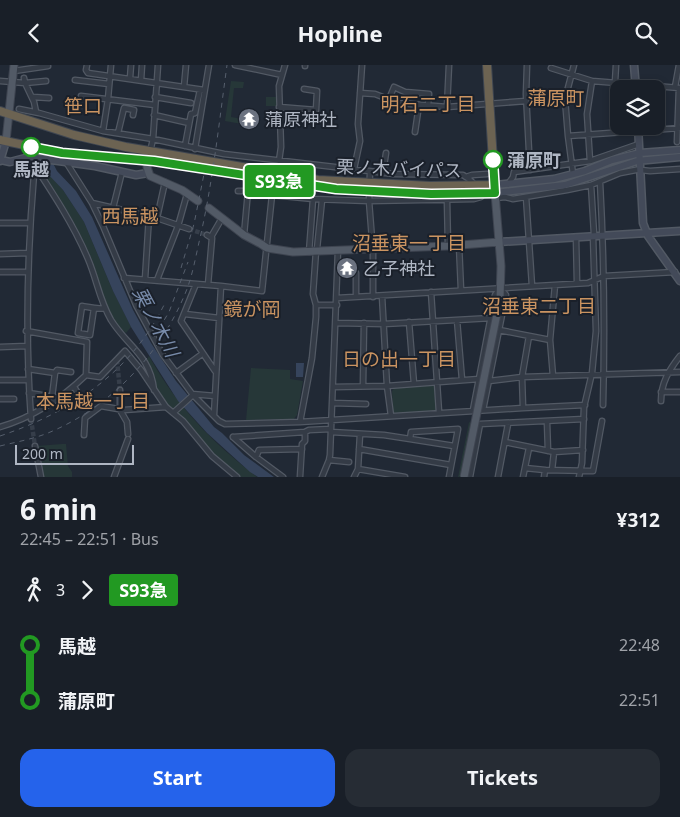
<!DOCTYPE html>
<meta charset="utf-8">
<style>
:root{--surface:#191f28;--page:#262c34;--text:#f1f3f6;--muted:#9fa2a8;--line:#373d45;--accent:#2563eb}
body{margin:0;font-family:"Noto Sans","Noto Sans JP",sans-serif;background:var(--page);color:var(--text);height:100vh;display:flex;flex-direction:column;font-size:19px;white-space:nowrap}
*{box-sizing:border-box;margin:0}
p{font-size:16px;color:var(--muted)}
.icon{flex:none;width:28px;height:28px;fill:none;stroke:currentColor;stroke-width:2;stroke-linecap:round;stroke-linejoin:round}
.map{position:relative;height:412px;overflow:hidden}
.side{display:flex;flex-direction:column;background:var(--surface);flex:1}
.side>*{flex:none}
.badge{padding:0 10px;border-radius:4px;font-size:18px;line-height:32px}
.tools{position:absolute;left:610px;top:15px;display:grid;gap:10px}
.tools a{display:grid;place-items:center;width:55px;height:55px;border-radius:10px;background:var(--surface);box-shadow:0 2px 8px #0003,0 0 0 1px var(--line);font-size:25px}
.scale{position:absolute;left:15px;bottom:12px;width:119px;box-sizing:border-box;padding-left:5px;border:2px solid #afb6c3;border-top:0;font-size:14px;line-height:18px;white-space:nowrap;color:#afb6c3;-webkit-text-stroke:4px #1a202a;paint-order:stroke}
.map>.badge{position:absolute;translate:-50% -50%;box-shadow:0 0 0 2px #fff}
.legs{display:flex;align-items:center;gap:8px;height:55px;padding:0 20px;font-size:16px}
.legs p{margin-inline-start:auto}
.head{display:flex;align-items:center;justify-content:space-between;height:85px;padding:0 20px}
h1{font-size:28px;font-weight:700;line-height:38px}
.primary-button{display:flex;gap:10px;margin-top:auto;padding:10px 20px}
.primary-button a{flex:1;height:58px;border-radius:15px;background:var(--accent);color:#fff;font-size:20px;font-weight:700;line-height:58px;text-align:center}
.primary-button a+a{background:var(--page);color:var(--text)}
ul{padding:0 20px;list-style:none}
li{display:flex;align-items:center;gap:18px;height:55px;font-size:19px}
li i{display:grid;place-items:center;width:8px;height:100%;margin:0 6px;background:currentColor}
li i::after{content:'';width:12px;height:12px;margin:-6px;border:4px solid;border-radius:50%;background:var(--surface)}
li p{margin-inline-start:auto}
li:first-child i{background:linear-gradient(#0000 50%,currentColor 0)}
li:last-child i{background:linear-gradient(currentColor 50%,#0000 0)}
header{display:flex;justify-content:space-between;align-items:center;height:65px;padding:0 20px;background:var(--surface);font-size:22px;font-weight:700}
.map>svg:first-child{display:block}
</style>
<header><svg class="icon" aria-label="back" viewBox="0 0 24 24"><path d="M15 5l-7 7 7 7"/></svg>Hopline<svg class="icon" aria-label="search" viewBox="0 0 24 24"><circle cx="10" cy="10" r="6"/><path d="M15 15l6 6"/></svg></header>
<div class="map">
<svg width="680" height="412" viewBox="0 0 680 412">
<rect width="100%" height="100%" fill="#212935"/>
<path fill="#263738" d="M231,16L244,17L243,23H234L231,52L242,54V59L225,56Z
M266,32H277V41H266Z
M38,96L42,97L47,107L63,125L84,157L113,226L131,262L126,268C105,253 100,215 91,192C77,159 56,128 37,98Z
M149,291C178,343 211,376 257,412H241L212,389L167,341L155,323L153,310L146,296Z
M251,303L290,305V314L303,316L297,350L294,354L246,355Z
M436,320L438,346L393,348L392,326L395,322Z
M469,357L477,361L462,412H458Z
M62,379H66L68,401L72,407V412H43L37,381Z"/>
<path fill="#36445c" d="M42,97L53,98L57,106L76,126L92,152L133,245L151,278L176,316L214,362L222,368L244,390L274,412H258L250,407L207,368L178,336L131,262L113,226L84,157L63,125L46,107Z
M296,298H304L303,312H296Z"/>
<g fill="none" stroke-linecap="round" stroke-linejoin="round">
<path stroke="#363e4a" stroke-width="4.5" stroke-dasharray="4.5 2" stroke-linecap="butt" d="M189,164L207,170
M117,295L120,325
M80,331L92,348
M31,354L35,381"/>
<g stroke="#525964" stroke-width="7">
<path id="street" d="M87,0L86,5L88,8L204,25
M235,0L282,10
M527,0L526,29L530,105
M305,1V0
M551,3L592,16L680,23
M14,6L48,1
M24,13L25,18L46,16
M130,13L131,0
M75,15L109,19
M141,15L142,0
M0,16L25,18L34,37L36,47
M615,17L616,0
M184,22L186,0
M675,22L679,0
M360,28L375,29L398,38L447,42L526,36
M81,31L155,40
M33,32L49,33
M155,32L191,38
M389,34L394,22L405,27L429,29L428,40
M279,42L316,45L317,26L304,24
M447,42L449,0
M19,44L39,48L103,66L153,74L224,89L394,109L463,110L469,114L474,119
M154,50L189,58
M103,66L108,34L111,0
M415,67L419,40
M118,68L124,43L134,45L133,50
M568,71L680,63
M677,77L679,23
M185,81L191,49L195,48L200,25
M195,84L209,0
M150,87L153,74L158,0
M29,92C50,124 73,158 88,194C97,215 99,234 111,255C128,282 150,290 154,325
M279,96L281,82L279,21L285,0
M590,96L587,49L592,16
M66,97L92,138L103,161L136,240L163,290L193,330L219,356L225,359L300,357L312,293L316,252V240L313,229L316,186
M354,104L360,76L358,59L362,0
M641,105L650,106L680,104
M383,108L386,88
M573,109L568,71L565,34L574,0
M249,110L248,126L272,130
M466,112L472,110L487,109
M600,117C604,191 605,265 603,340
M508,119L513,112L514,107L590,96L639,79
M238,126H248L244,170
M526,132L532,221
M496,133L505,132L513,134L567,125L591,120L620,108L641,104
M447,135L448,181
M92,138L157,153L189,164
M113,143L122,107
M157,153L165,117
M0,158H30
M207,170L212,173L208,220
M211,172L222,153
M576,172L577,218
M459,180L461,225
M317,184L322,135
M309,187L313,134
M0,189L28,188
M0,207H27
M356,208V232
M124,213L221,221L262,226L272,130L313,134L369,136L370,107
M145,214L149,151
M157,215L178,161L187,129
M196,219L181,256L215,306
M431,227L439,347
M382,231L387,321L391,351
M373,232V187L369,136L474,134L481,132L484,128
M337,233L588,218L604,211L675,207
M316,240H337
M94,243L90,270L78,268L82,241C89,242 98,245 105,243
M185,249L219,253
M457,255L462,315
M409,257L414,319
M336,258L384,259L492,253
M499,265L550,275L553,311
M550,275L555,220
M0,282L27,281
M28,304L55,308L52,332
M55,308L57,305L71,307
M176,308L202,289
M86,310L100,312L125,286L141,305L166,342L183,356L212,391L237,412
M0,315H28
M363,321L364,258
M74,322L80,331
M333,322L387,321L479,314L489,316L522,312L680,307
M120,325V345L127,357L128,369
M661,327H680
M29,328L60,333
M192,329L215,331
M0,334H14
M661,336C661,318 669,305 680,291
M332,338L366,339
M523,343L585,340
M473,345L495,230L500,223L506,230L483,345
M173,348L193,330
M214,350L221,221
M31,354C25,270 27,193 34,109L36,104
M300,357L523,343L522,312L529,271
M547,357L548,386
M0,362C34,352 61,334 86,310L87,277L26,266
M331,367L384,370L410,374L411,367L458,364L449,412
M84,370L85,353L101,341L124,345L166,342
M233,372L305,367L309,365L331,364
M233,372L256,392L283,412
M410,374L454,381
M505,377L554,387L583,385
M35,381L41,412
M359,384L451,400
M256,392L259,385L302,384
M329,395L349,397
M525,403L545,405
M358,404L360,369
M552,405L554,387
M114,412L128,374
M300,412L302,379L305,376V367
M322,412L329,395L330,390L338,185
M354,412L358,404L405,412
M470,412L480,359L584,354
M498,412L508,359
M523,412L529,383
M544,412L545,405L593,406L602,356
M579,412L582,398L584,342L592,308L596,266L593,171L594,169L591,120"/>
</g>
<g stroke="#525964" stroke-width="9">
<path id="secondary" d="M634,0L636,24
M638,61L643,158L648,171L680,216
M1,95L10,97L29,92L95,101L136,110L148,108
M0,96L6,76
M495,120L554,114L585,106L612,95L640,88L680,85
M495,128L565,120L637,96L680,92
M499,177L680,166"/>
</g>
<g stroke="#3e4450" stroke-width="9">
<path id="primary" d="M6,76L14,0
M149,90L147,102L150,111L182,125L198,136
M495,128L501,201L500,234
M209,143L244,170L261,179L267,183L293,187L448,181L499,177"/>
</g>
<g stroke="#3f4651" stroke-width="10">
<path id="highway" d="M0,46L74,70L126,82L318,115L430,121L495,120
M0,75L62,88L154,95L336,124L431,129L495,128L487,0"/>
</g>
<use href="#street" stroke="#343b46" stroke-width="4.5"/>
<use href="#secondary" stroke="#434a59" stroke-width="6"/>
<use href="#primary" stroke="#525a66" stroke-width="7"/>
<use href="#highway" stroke="#6c6352" stroke-width="8"/>
<path stroke="#565f6d" stroke-width="1" stroke-dasharray="5 5" stroke-linecap="butt" d="M181,203L194,159L206,99
M154,272L169,247L188,197
M0,371C71,347 130,308 164,240
M0,381C16,377 33,374 48,368C111,342 162,288 187,224C193,208 196,190 200,173C213,116 219,58 227,0"/>
<g stroke="#3e4450" stroke-width="9" stroke-linecap="butt">
<path id="primary-bridge" d="M464,412L500,234"/>
</g>
<use href="#primary-bridge" stroke="#525a66" stroke-width="7"/>
</g>
<g fill="none" stroke-linecap="round" stroke-linejoin="round">
<g stroke="#fff" stroke-width="11">
<path id="line-1" d="M31,82L62,88L154,96L336,124L431,129L495,128L493,95"/>
</g>
<use href="#line-1" stroke="#292" stroke-width="8"/>
</g>
<defs>
<g id="temple-disc" transform="scale(1.125)"><circle r="9.5" fill="#6b7280" stroke="#1a202a"/><path d="M0-6L5-2H3V0L6.5 2.5H4V6H1.5V3h-3V6H-4V2.5H-6.5L-3 0V-2H-5Z" fill="#fff"/></g>
</defs>
<g fill-rule="evenodd">
<use href="#temple-disc" x="249" y="54"/>
<use href="#temple-disc" x="347" y="203"/>
</g>
<g fill="#fff" stroke="#292" stroke-width="2.5">
<circle cx="31" cy="82" r="9"/>
<circle cx="493" cy="95" r="9"/>
</g>
<g text-anchor="middle" dominant-baseline="central" stroke-width="4" stroke-linejoin="round" paint-order="stroke">
<g font-size="18" fill="#afb6c3" stroke="#1a202a" text-anchor="start">
<text x="265" y="54">蒲原神社</text>
<text x="363" y="203">乙子神社</text>
</g>
<g font-size="18" font-weight="bold" fill="#afb6c3" stroke="#1a202a" text-anchor="start">
<text x="507" y="95">蒲原町</text>
<text x="31" y="104" text-anchor="middle">馬越</text>
</g>
<g font-size="18" fill="#afb6c3" stroke="#1a202a">
<text transform="translate(399 103) rotate(2)">栗ノ木バイパス</text>
</g>
<g font-size="19" fill="#cb9461" stroke="#1a202a">
<text x="556" y="33">蒲原町</text>
<text x="428" y="39">明石二丁目</text>
<text x="83" y="41">笹口</text>
<text x="130" y="151">西馬越</text>
<text x="409" y="178">沼垂東一丁目</text>
<text x="539" y="241">沼垂東二丁目</text>
<text x="252" y="244">鏡が岡</text>
<text x="399" y="294">日の出一丁目</text>
<text x="93" y="336">本馬越一丁目</text>
</g>
<g font-size="19" font-style="italic" fill="#788baa" stroke="#1a202a">
<text transform="translate(156 257) rotate(62)">栗ノ木川</text>
</g>
</g>
</svg>
<div class="tools">
<a><svg class="icon" aria-label="layers" viewBox="0 0 24 24"><path d="M12 4l9 5-9 5-9-5zM3 14l9 5 9-5"/></svg></a>
</div>
<div class="scale">200 m</div>
<b class="badge" style="left:279px;top:116px;background:#292;color:#fff">S93急</b>
</div>
<section class="side">
<div class="head"><div><h1>6 min</h1><p>22:45 – 22:51 · Bus</p></div><b>¥312</b></div>
<div class="legs"><svg class="icon" aria-label="walk" viewBox="0 0 24 24"><circle cx="13" cy="4" r="2"/><path d="M13 8l-2 6 4 7M11 14l-3 7M7 12l3-4h3l4 4"/></svg>3<svg class="icon" aria-label="forward" viewBox="0 0 24 24"><path d="M9 5l7 7-7 7"/></svg><b class="badge" style="background:#292;color:#fff">S93急</b></div>
<ul>
<li><i style="color:#292"></i><b>馬越</b><p>22:48</p></li>
<li><i style="color:#292"></i><b>蒲原町</b><p>22:51</p></li>
</ul>
<div class="primary-button"><a>Start</a><a>Tickets</a></div>
</section>
